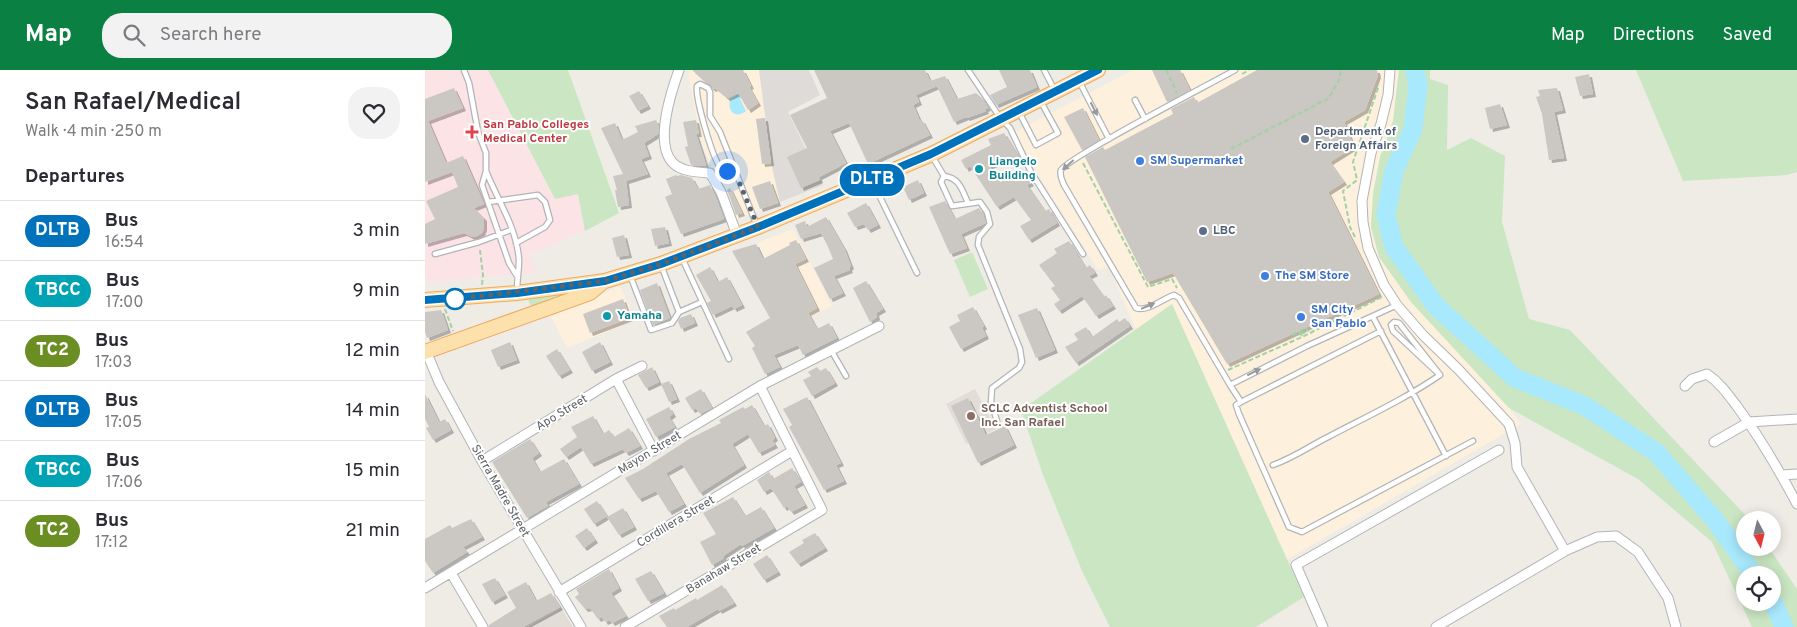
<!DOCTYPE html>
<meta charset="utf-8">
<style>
:root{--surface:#fff;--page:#f2f2f3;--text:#2b2b33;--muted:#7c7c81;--line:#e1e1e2;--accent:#0b8043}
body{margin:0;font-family:Overpass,sans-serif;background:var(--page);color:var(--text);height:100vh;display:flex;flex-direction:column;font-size:19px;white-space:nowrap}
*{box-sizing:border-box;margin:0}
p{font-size:16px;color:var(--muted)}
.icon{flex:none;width:28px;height:28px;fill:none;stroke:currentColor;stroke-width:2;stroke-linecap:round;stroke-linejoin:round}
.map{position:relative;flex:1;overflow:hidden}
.details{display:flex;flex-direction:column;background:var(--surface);width:425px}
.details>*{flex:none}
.badge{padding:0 10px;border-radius:16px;font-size:18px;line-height:32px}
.needle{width:32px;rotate:173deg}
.tools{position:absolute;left:1311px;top:441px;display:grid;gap:10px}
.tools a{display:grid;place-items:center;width:45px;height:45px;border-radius:50%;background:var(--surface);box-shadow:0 2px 12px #0003;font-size:25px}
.you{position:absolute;width:25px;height:25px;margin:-12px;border:4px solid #fff;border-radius:50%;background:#1a73e8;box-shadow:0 0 0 8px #1a73e833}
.map>.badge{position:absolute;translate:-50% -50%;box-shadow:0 0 0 2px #fff}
h2{padding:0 25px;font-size:19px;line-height:45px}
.round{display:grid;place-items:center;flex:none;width:52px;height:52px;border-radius:20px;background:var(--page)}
.summary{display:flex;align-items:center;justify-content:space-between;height:85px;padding:0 25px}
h1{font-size:24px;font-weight:600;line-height:38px}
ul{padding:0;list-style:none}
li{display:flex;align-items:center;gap:15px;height:60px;padding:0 25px;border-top:1px solid var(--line)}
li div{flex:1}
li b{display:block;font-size:19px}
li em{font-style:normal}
li .badge{min-width:55px;font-weight:700;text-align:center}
header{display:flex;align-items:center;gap:30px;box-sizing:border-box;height:70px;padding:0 25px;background:var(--accent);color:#fff}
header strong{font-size:24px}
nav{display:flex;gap:28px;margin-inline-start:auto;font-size:18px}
.search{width:350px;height:45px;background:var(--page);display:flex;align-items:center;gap:12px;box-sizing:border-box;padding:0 18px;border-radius:20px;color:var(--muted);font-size:19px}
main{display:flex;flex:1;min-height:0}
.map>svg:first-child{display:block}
</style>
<header>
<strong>Map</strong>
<div class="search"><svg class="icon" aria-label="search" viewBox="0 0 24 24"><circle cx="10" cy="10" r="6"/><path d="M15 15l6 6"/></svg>Search here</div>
<nav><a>Map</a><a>Directions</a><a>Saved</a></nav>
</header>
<main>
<section class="details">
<div class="summary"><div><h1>San Rafael/Medical</h1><p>Walk · 4 min · 250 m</p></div><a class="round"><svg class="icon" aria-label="heart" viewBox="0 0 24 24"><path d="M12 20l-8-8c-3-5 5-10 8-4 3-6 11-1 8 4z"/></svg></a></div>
<h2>Departures</h2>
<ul>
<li><span class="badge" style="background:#0072bc;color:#fff">DLTB</span><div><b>Bus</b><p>16:54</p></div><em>3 min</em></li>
<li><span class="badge" style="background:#00a3b4;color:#fff">TBCC</span><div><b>Bus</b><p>17:00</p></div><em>9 min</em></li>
<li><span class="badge" style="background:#6b8e23;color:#fff">TC2</span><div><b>Bus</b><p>17:03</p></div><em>12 min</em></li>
<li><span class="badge" style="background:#0072bc;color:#fff">DLTB</span><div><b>Bus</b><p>17:05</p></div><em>14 min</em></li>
<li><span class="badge" style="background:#00a3b4;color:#fff">TBCC</span><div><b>Bus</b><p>17:06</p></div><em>15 min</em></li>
<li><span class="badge" style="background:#6b8e23;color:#fff">TC2</span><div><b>Bus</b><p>17:12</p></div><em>21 min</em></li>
</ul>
</section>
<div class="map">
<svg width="1372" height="557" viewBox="0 0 1372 557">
<defs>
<filter id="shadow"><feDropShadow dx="3" dy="3" stdDeviation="0" flood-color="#0004"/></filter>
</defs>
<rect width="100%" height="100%" fill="#efece6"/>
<path fill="#fdf0dd" d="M266,0H334L347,97L355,132L311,150L277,76L263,4Z
M708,0H974L968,51L955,87L948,124L946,157L954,187L986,232L1084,338L1096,354L861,490L747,235L711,260L684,197L673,200L610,100L590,62Z
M368,159L407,236L373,253L332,173Z
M195,216L210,250L142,278L126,247Z"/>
<path fill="#dedbd8" d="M334,0H384L395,25L363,42L398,115L355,132L347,97Z"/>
<path fill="#e2ddd7" d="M550,319L571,359L541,374L521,334Z
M136,538L148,557H103Z"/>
<path fill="#fbe3e6" d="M0,0H63L129,129L153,124L160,161L104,185L111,203L0,212Z"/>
<path fill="#cae6c3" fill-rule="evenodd" d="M63,0H143L194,143L160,161L153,124L130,129Z
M974,0H1005V9L1023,15L1022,80L1046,68L1080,86L1077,152L1104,249L1145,260L1325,450H1320V478H1344L1372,519V557H1327L1287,472L1213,409L1084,338L986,232L954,187L946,157L948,124L955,87L968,51ZM1320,505H1348V532H1320Z
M1211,0H1372V102L1362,105L1258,111Z
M547,182L563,219L545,227L529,190Z
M136,223C130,229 112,237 105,235L103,228Z
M747,234L879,527L831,557H685L657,501L618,405L596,340Z"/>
<path fill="#a9e9fd" d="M320,20L315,29L321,41C311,49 302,42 305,29Z"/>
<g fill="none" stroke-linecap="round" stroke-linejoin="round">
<path stroke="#a9e9fd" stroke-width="19" d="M990,0L993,16L988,59L969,101L961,145L969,177L1011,236L1090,308L1160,336L1232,383L1290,450L1329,505
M1348,532L1359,557"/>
</g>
<path fill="#cbc7c3" filter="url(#shadow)" d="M267,0H318L326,16L324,17L333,33L323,40L313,23L302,28L290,18L288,19Z
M389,0H500L505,11L520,6L532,29L551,23L557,28L563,38L560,39L561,41L542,48L541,47L529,52L512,16L491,25L494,32L488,35L495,51L497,50L505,65L443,94L424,53L405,61L421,93L394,107L395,110L376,118L362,87L382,78L365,45L402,28Z
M574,0H605L612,17L571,35L565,25L582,17Z
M727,0H755L765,20L742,32Z
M832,0H952L953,5L940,40L919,52L929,77L905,92L919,112L903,122L954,224L802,294L748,203L722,212L660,87L678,77L680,80L748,44L746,39L769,27L772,33Z
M1164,4L1168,24L1155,26L1150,7Z
M29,18L38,38L3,51L21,93L38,86L59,134L49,138L59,148V158L57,163L52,166L47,167L39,163L0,174V154L10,149L1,131L33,117L27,102L0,112V29Z
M1132,18L1138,40L1129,42L1139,88L1124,90L1117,44L1111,27L1115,26L1113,20Z
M214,21L223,36L213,41L204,26Z
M1075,34L1082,55L1065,59L1060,38Z
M658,38L674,70L657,80L639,47Z
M340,48L346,93L337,94L331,49Z
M231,50L234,57L233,64L219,73L224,86L216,89L223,104L201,111L204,135L193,137L190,120H192L188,106L198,104L176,58L190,53L197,70L213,62L210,56Z
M271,50L274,64H271L281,95L277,96L266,95L260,77L263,76L258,52Z
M579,63L596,91L588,95L584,88L565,96L574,113L596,100L606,113L602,115L620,141L624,139L632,153L604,170L595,156L606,150L589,127L572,137L545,96L541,99L536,90L566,75L563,69Z
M251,105L252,106L256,105L267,108L273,119L285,115L290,125L299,149L256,164L240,127L247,124L241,109Z
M493,110L499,123L484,130L478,117Z
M345,111L353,133L335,139L327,117Z
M305,118L317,143L311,145L302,120Z
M520,131L530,149L554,138L558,144L561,153L536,164L542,178L525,184L504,137Z
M441,133L453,155L443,160L439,154L430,157L422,143Z
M401,147L419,178L426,196L424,198L425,200L409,206L418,223L405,229L389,198L408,189L403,177L396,163L376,169L370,155L380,151L382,157Z
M240,157L244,173L230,176L226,159Z
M199,165L204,185L192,187L187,168Z
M371,170L381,189L370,194L392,238L383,243L392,259L404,253L412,268L378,285L373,275L349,285L355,297L340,304L327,278L330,276L321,262L345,248L307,181L331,174L338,189L365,175L364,173Z
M644,171L661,198L665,195L670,203L664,206L679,227L681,225L688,236L671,246L657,226L634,241L629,234L635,230L626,218L630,216L614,195L632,183L629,179Z
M285,197L293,212L302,207L317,235L309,239L307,236L288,245L282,233L286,231L271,205Z
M441,211L458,239L451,243L452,247L445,252L428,218Z
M232,213L245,248L228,255L215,220Z
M198,229L205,248L165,263L158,244Z
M548,237L559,256L557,258L561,266L536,279L524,257L535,251L532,245Z
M612,238L630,280L611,288L593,245Z
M16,240L23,260L2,268L0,262V242Z
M266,244L270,253L256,259L253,251L255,248Z
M700,248L705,256L651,293L640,277L653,270L649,264L661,257L667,267L692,249L694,252Z
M85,272L92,290L73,297L66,280Z
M175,272L185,292L167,301L157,282Z
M132,279L145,300L134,306L121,286Z
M227,297L234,312L221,318L213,305Z
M392,297L395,301L401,298L410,313L387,326L378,310L386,306L383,302Z
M244,311L252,329L244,332L236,314Z
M276,319L287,338L275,344L271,338L267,340L260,328Z
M0,324L14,352L20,349L26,360L8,370L1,358L4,357L0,349Z
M382,327L416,393L411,395L419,411L399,420L364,357L367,355L358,339Z
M543,328L561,365L580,356L589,375L553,393L526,336Z
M327,335L339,356L343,354L350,368L347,370L350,375L334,383L323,364L307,374L319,395L275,423L257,394L241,403L259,434L244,442L231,421L214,429L200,408L218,399L264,369L296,353L294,350L318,337L320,339Z
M244,337L248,344L244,347L250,357L231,367L221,349Z
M168,346L178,364L184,360L189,367L204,358L215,376L201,383L198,379L166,394L156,377L141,387L135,379L152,367L146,357Z
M105,369L114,383L107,388L115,402L139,389L154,414L121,432L123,436L102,448L67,392Z
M367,398L376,412L369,416L380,435L366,442L362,436L359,438L346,418L339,422L332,410L344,402L348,409Z
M308,427L320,446L336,437L349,458L317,476L316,474L298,486L299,488L287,495L275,472L291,464L278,443Z
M172,431L182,446L169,454L159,439Z
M198,438L209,457L194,465L182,447Z
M46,449L57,467L38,477L42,482L8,503L0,491V469L25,455L27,458Z
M162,458L170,470L159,478L150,466Z
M390,463L400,478L373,494L364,482L379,473L377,470Z
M342,485L353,502L339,510L328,494Z
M184,499L194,518L186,523L201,546L187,553L185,550L180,552L177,547L173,549L165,538L160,539L150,527L154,524L151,519Z
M226,501L239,523L223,531L210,509Z
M70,508L80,525L67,532L57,514Z
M101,512L111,531L126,523L135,537L98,557H64V555L91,538L82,522Z
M297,515L309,533L294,541L293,539L262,557H242L234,546L249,538L250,540L271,528L272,530Z"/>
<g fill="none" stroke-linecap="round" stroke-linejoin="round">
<g stroke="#b1b5b8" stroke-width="7">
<path id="lane" d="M39,0L44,13L53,62L61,83V101L57,115L84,193L92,206
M543,0L576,49L585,58L606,102L658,184
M619,0L630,21
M810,0C787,13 642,88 636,100C634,105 637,110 639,115L711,238C723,242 737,229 749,225L754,228L805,315L882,276L972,235
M654,11L684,69
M710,30L720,49
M594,42L611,75L633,63L616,32
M507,86L519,106
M61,101C72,129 92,158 94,190C94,200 92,211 92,221
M519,106L516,112L527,136L555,132L562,142L565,154L554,167L553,175L595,279L597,292L594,298L567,318L566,332L572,351
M519,106C535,108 537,120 543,133
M312,107C307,105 298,101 295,97C287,86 270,28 272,16L275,14L283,18L285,22V46L295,62L332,156
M446,112L454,125L492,203
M63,132L113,125L120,132L125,150L120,157L91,173
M10,184L54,172L86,160
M257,188L304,289
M236,195L254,242L277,232
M205,205L226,260L247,253L254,242
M948,247L1021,386
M969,252L974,253L1015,305L968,261L966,255Z
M406,280L421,306
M805,315L816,332L956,261
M816,332L811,335L814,344L864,457L877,462L1048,371
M848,395C868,388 885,376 903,367C941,347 980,329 1015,305"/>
</g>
<g stroke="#b1b5b8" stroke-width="11">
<path id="street" d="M254,0C246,22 229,74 248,93C257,102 273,102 285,103L296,122L312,165
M965,0L963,25L956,54L946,83L937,131L938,152L943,178L959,215L972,235L998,265L1034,300L1084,354L1090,373L1092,397L1140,481
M1,281L14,312L57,391L156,557
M191,309L229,381
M1260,316L1267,309L1282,304C1294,312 1302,323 1311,335C1334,366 1354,400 1372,434
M1289,372L1324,352L1372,349
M57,391L191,309L217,296
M1357,405L1372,404
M26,503L58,557
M0,518L335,316L454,256
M134,522L367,381
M200,557L397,440L335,316
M898,557L871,495L1074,380
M1011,557L1140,481L1172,467L1191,466L1213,482L1243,528L1251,557"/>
</g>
<g stroke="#eeab60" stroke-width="16">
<path id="primary" d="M0,230L92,223L180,211L236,194L333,157L507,84L673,0
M0,282L165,223L179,211"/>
</g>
<path stroke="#a3d1a6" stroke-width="2" stroke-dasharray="5 2.5" stroke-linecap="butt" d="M741,0L752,23
M817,4L824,0
M806,79L904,28L914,10L916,0
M658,93L723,217L747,209L752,218
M930,167L925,157L918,121L932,110L928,92L954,15
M55,180L58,205L57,215
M20,239L28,261
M874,262L878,267
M876,264L883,261L881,258
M867,265L881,258
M803,300L877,267L957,227"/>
<use href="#lane" stroke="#fff" stroke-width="4.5"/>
<use href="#street" stroke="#fff" stroke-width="9"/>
<use href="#primary" stroke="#fde1ad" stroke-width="14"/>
</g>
<defs><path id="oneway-solid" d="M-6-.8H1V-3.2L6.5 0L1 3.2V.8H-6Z" transform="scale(1.25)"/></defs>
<g fill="#969a9c">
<use href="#oneway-solid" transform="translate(669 39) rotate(63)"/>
<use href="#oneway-solid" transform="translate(643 95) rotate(139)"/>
<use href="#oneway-solid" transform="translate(723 236) rotate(-23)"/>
<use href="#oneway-solid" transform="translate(829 302) rotate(-26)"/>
</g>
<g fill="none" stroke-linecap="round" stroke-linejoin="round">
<g stroke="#fff" stroke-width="11">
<path id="line" d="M0,230L92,223L180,211L236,194L333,157L506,84L673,0"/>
</g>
<use href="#line" stroke="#0072bc" stroke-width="8"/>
<path stroke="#5e6366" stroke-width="5" stroke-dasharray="0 9" d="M30,229L180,211L236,194L333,157L312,107L302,101"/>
</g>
<path fill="#e0444e" stroke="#fff" stroke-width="2" d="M44.5 54.5h5v5h5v5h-5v5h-5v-5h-5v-5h5z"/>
<g fill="#5c6f8a" stroke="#fff" stroke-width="2">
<circle cx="880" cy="69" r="5"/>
<circle cx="778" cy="161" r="5"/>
</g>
<g fill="#3f7fe0" stroke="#fff" stroke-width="2">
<circle cx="715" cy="91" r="5"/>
<circle cx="840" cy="206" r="5"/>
<circle cx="876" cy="247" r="5"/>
</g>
<g fill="#0f9aa8" stroke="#fff" stroke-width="2">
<circle cx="554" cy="99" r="5"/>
<circle cx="182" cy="246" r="5"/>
</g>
<circle fill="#fff" stroke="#0072bc" stroke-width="2.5" cx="30" cy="229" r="10"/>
<circle fill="#8d6e63" stroke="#fff" stroke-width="2" cx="546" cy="346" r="5"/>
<g text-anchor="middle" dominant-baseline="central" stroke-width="4" stroke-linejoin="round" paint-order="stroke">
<g font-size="12" font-weight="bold" fill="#be3a42" stroke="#fff" text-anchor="start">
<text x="58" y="55">San Pablo Colleges<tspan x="58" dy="14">Medical Center</tspan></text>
</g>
<g font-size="12" font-weight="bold" fill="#4e5e75" stroke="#fff" text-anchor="start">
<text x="890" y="62">Department of<tspan x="890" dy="14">Foreign Affairs</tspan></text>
<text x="788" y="161">LBC</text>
</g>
<g font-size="12" font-weight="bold" fill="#366cbe" stroke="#fff" text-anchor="start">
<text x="725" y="91">SM Supermarket</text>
<text x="850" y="206">The SM Store</text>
<text x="886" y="240">SM City<tspan x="886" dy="14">San Pablo</tspan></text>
</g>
<g font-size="12" font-weight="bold" fill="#0d838f" stroke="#fff" text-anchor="start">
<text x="564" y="92">Liangelo<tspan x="564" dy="14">Building</tspan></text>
<text x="192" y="246">Yamaha</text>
</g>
<g font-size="12" font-weight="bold" fill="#785e54" stroke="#fff" text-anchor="start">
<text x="556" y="339">SCLC Adventist School<tspan x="556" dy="14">Inc. San Rafael</tspan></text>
</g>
<g font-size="12" fill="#5e6366" stroke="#fff">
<text transform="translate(137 343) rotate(-31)">Apo Street</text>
<text transform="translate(225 383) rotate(-31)">Mayon Street</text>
<text transform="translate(75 421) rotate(60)">Sierra Madre Street</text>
<text transform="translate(251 452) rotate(-31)">Cordillera Street</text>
<text transform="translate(299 499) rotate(-31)">Banahaw Street</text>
</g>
</g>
</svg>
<div class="tools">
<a><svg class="needle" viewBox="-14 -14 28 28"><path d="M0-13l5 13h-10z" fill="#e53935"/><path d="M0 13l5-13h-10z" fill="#7c7c81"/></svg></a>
<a><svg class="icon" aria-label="locate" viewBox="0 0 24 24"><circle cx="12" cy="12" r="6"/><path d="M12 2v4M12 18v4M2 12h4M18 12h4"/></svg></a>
</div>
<div class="you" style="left:302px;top:101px"></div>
<b class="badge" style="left:447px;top:110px;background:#0072bc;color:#fff">DLTB</b>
</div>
</main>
